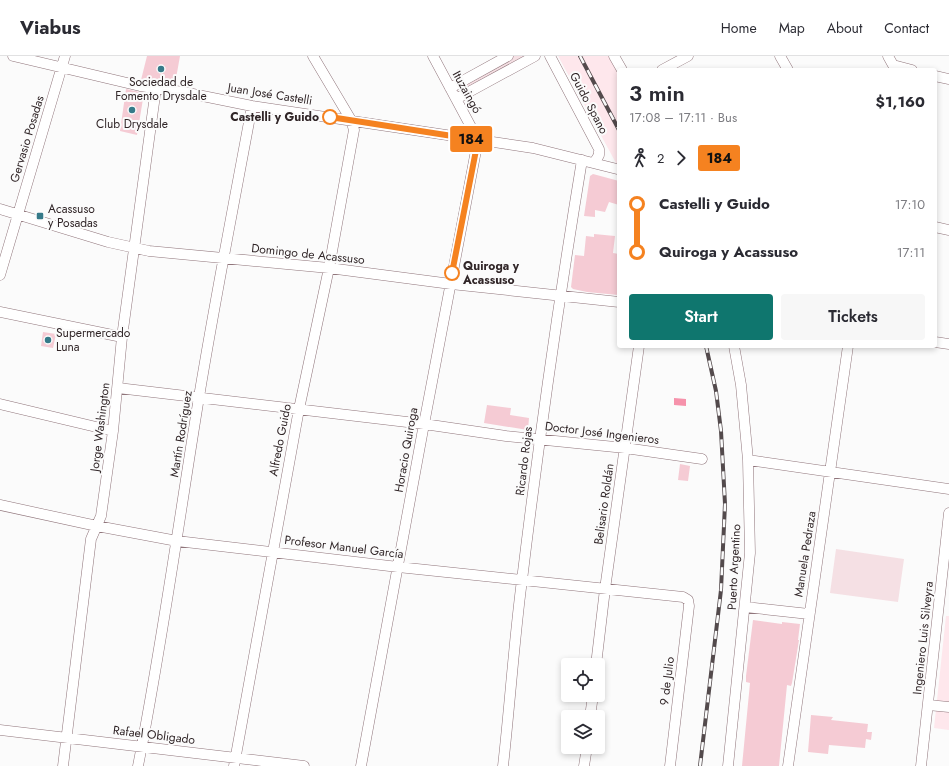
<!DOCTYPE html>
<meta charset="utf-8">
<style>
:root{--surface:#fff;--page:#f7f7f7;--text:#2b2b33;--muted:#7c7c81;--line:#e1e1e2;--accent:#0f766e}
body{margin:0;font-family:Jost,sans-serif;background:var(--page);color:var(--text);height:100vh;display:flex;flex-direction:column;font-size:15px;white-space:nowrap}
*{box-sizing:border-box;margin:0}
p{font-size:13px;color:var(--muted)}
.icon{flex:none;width:22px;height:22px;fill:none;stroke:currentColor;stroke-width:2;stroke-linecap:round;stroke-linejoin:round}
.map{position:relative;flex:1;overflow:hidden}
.panel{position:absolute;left:617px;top:12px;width:320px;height:280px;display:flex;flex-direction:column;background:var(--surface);border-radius:4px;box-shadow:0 2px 6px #0003}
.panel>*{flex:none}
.badge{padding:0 8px;border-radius:3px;font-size:14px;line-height:26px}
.buttons{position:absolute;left:561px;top:602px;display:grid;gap:8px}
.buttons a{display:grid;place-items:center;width:44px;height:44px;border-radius:4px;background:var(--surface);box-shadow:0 2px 6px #0003;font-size:20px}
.map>.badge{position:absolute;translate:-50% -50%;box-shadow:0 0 0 2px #fff}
.legs{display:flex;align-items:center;gap:6px;height:44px;padding:0 12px;font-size:13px}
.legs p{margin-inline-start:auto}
.summary{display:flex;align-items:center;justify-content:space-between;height:68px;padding:0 12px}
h1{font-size:22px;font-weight:600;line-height:30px}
.button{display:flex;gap:8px;margin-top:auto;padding:8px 12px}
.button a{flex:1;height:46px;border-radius:4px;background:var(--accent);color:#fff;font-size:16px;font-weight:600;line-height:46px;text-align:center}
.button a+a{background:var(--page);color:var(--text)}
ul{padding:0 12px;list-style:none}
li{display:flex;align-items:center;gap:14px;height:48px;font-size:15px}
li i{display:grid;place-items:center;width:6px;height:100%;margin:0 5px;background:currentColor}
li i::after{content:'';width:10px;height:10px;margin:-5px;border:3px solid;border-radius:50%;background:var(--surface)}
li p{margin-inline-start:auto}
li:first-child i{background:linear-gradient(#0000 50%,currentColor 0)}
li:last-child i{background:linear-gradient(currentColor 50%,#0000 0)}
header{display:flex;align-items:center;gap:24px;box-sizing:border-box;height:56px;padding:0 20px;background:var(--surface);border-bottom:1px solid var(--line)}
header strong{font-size:19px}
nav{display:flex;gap:22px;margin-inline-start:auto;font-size:14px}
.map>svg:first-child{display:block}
</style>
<header>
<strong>Viabus</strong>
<nav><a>Home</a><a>Map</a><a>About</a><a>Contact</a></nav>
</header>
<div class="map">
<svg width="949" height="710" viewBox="0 0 949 710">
<rect width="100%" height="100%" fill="#fbfbfb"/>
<path fill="#fee7ec" d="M558,0H609L619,19V107H616Z
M946,560H949V674L934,672Z"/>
<path fill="#f5e0e4" d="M513,0H529L463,37L459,30Z
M836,493L904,503L898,546L830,537Z"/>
<path fill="#f692ab" d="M674,342L686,343V350L674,349Z"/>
<path fill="#f5cbd4" d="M147,0H180L175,28L141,24Z
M126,33L144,37L137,79L120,75Z
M593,118L619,125V149L609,146L605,156L595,154V161L584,160L590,120Z
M594,178L615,180L613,197L619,198L618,239L587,236L573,233L571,231L575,199L584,200L586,180L594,181Z
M43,276L56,278L53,292L41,290Z
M487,349L511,352L510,359L529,362L528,374L484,367Z
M680,408L690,410L688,425L678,424Z
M753,564L782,568V566L800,568L798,584H799L792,627L791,630L787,629L779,710H742L750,627L746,626V620Z
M811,659L833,661L831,664L868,668L867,676H872L871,684L866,683L865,692L829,689L828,698L808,696Z"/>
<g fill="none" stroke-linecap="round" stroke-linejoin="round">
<g stroke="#90757b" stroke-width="11">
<path id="minor" d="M13,0L140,30L183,36L252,50L533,92L617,113
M433,0L478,84
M550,0L599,93V99L594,107
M614,0L622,14
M780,0L788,14
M888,0L893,9
M893,9L912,14
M662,14L688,0
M935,20L949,23
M450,32L508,0
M456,43L535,0
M0,153L108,186L149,195L329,212L451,228L619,246
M935,171L949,174
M0,219L65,0
M0,256L122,281
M935,286L949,288
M118,332L424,368L506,380L625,392L702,403
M0,348L113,375
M748,404L949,433
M0,449L97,470L177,485L398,511L683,541L688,544L689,550L670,710
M745,551L809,558
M596,609L605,533L639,290
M928,649L949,651
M590,661L593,639
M0,674L304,710
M63,710L91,483L101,460L113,375L122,281L156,32
M138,710C162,588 179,464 199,341C215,244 234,147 252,50
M234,710L299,353L329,212L354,74L351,64L313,0
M361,710L424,368L478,84
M503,710C510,648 514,585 522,524C539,383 559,243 582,104
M584,710L587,691
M728,710L750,497L748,404L741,329L734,290
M788,710L848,290
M921,710L949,457"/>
</g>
<use href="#minor" stroke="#fff" stroke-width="10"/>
<g stroke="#534a4c" stroke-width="4">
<path id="rail" d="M580,0L619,74
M700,710L721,534L725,448L721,375L716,335L706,290"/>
</g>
<use href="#rail" stroke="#fbfbfb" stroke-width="2.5" stroke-dasharray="8" stroke-linecap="butt"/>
</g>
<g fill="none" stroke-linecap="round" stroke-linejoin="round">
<g stroke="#fff" stroke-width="9">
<path id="line-1" d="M330,61L478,84L452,217"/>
</g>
<use href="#line-1" stroke="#f58220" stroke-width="6"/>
</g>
<g fill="#367a89" stroke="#fbfbfb" stroke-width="1.5">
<circle cx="161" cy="13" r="4"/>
<circle cx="132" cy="54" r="4"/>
<rect x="36" y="156" width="8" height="8" rx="2"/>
<circle cx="48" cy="284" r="4"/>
</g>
<g fill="#fff" stroke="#f58220" stroke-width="2">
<circle cx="330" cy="61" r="7"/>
<circle cx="452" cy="217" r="7"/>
</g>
<g text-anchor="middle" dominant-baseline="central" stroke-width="4" stroke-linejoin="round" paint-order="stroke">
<g font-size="12" fill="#312628" stroke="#fbfbfb">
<text x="161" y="26">Sociedad de<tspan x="161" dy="14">Fomento Drysdale</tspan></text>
<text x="132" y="68">Club Drysdale</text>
<text x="48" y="153" text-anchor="start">Acassuso<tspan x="48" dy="14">y Posadas</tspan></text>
<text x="56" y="277" text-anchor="start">Supermercado<tspan x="56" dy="14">Luna</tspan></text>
</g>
<g font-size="12" fill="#312628" stroke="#fbfbfb">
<text transform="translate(467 36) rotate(61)">Ituzaingó</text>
<text transform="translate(270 38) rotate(9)">Juan José Castelli</text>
<text transform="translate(589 47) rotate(62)">Guido Spano</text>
<text transform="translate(27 83) rotate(-73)">Gervasio Posadas</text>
<text transform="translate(308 198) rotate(6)">Domingo de Acassuso</text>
<text transform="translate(100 371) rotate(-83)">Jorge Washington</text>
<text transform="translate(602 377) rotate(7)">Doctor José Ingenieros</text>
<text transform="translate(181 378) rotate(-81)">Martín Rodríguez</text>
<text transform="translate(280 384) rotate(-79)">Alfredo Guido</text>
<text transform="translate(406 394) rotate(-80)">Horacio Quiroga</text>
<text transform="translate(524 405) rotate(-83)">Ricardo Rojas</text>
<text transform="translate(604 448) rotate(-82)">Belisario Roldán</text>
<text transform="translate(344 491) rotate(7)">Profesor Manuel García</text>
<text transform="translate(805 498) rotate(-81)">Manuela Pedraza</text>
<text transform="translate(734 511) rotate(-87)">Puerto Argentino</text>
<text transform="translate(923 582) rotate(-84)">Ingeniero Luis Silveyra</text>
<text transform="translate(667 625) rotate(-83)">9 de Julio</text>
<text transform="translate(154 679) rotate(7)">Rafael Obligado</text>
</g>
<g font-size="12" font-weight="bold" fill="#312628" stroke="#fbfbfb" text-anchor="end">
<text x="319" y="61">Castelli y Guido</text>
<text x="463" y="210" text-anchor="start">Quiroga y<tspan x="463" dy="14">Acassuso</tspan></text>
</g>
</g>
</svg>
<div class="buttons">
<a><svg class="icon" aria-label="locate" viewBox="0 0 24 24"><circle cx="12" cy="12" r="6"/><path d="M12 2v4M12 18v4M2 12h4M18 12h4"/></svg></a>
<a><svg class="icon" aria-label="layers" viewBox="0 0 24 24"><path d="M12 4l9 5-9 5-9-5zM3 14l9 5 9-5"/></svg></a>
</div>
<b class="badge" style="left:471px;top:83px;background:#f58220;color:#111">184</b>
<section class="panel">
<div class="summary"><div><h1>3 min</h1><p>17:08 – 17:11 · Bus</p></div><b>$1,160</b></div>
<div class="legs"><svg class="icon" aria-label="walk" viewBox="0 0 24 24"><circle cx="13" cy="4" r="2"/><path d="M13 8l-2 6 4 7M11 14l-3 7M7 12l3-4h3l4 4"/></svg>2<svg class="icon" aria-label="forward" viewBox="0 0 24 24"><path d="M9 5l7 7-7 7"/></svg><b class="badge" style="background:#f58220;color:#111">184</b></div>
<ul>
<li><i style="color:#f58220"></i><b>Castelli y Guido</b><p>17:10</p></li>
<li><i style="color:#f58220"></i><b>Quiroga y Acassuso</b><p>17:11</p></li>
</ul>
<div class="button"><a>Start</a><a>Tickets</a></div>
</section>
</div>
